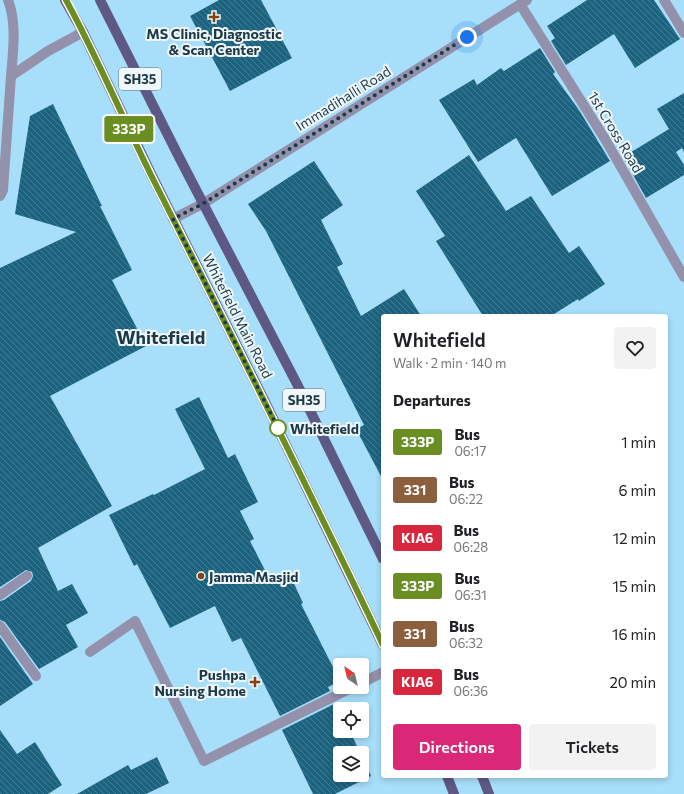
<!DOCTYPE html>
<meta charset="utf-8">
<style>
:root{--surface:#fff;--page:#f2f2f2;--text:#202124;--muted:#757577;--accent:#db2777}
body{margin:0;font-family:Commissioner,sans-serif;background:var(--page);color:var(--text);height:100vh;display:flex;flex-direction:column;font-size:15px;white-space:nowrap}
*{box-sizing:border-box;margin:0}
p{font-size:13px;color:var(--muted)}
.icon{flex:none;width:22px;height:22px;fill:none;stroke:currentColor;stroke-width:2;stroke-linecap:round;stroke-linejoin:round}
.map{position:relative;flex:1;overflow:hidden}
.side{position:absolute;left:381px;top:314px;width:287px;height:464px;display:flex;flex-direction:column;background:var(--surface);border-radius:4px;box-shadow:0 2px 6px #0003}
.side>*{flex:none}
.badge{padding:0 8px;border-radius:3px;font-size:14px;line-height:26px}
.needle{width:26px;rotate:325deg}
.tools{position:absolute;left:333px;top:658px;display:grid;gap:8px}
.tools a{display:grid;place-items:center;width:36px;height:36px;border-radius:4px;background:var(--surface);box-shadow:0 2px 6px #0003;font-size:20px}
.you{position:absolute;width:20px;height:20px;margin:-10px;border:3px solid #fff;border-radius:50%;background:#1a73e8;box-shadow:0 0 0 6px #1a73e833}
.map>.badge{position:absolute;translate:-50% -50%;box-shadow:0 0 0 2px #fff}
h2{padding:0 12px;font-size:15px;line-height:36px}
.round{display:grid;place-items:center;flex:none;width:42px;height:42px;border-radius:4px;background:var(--page)}
.head{display:flex;align-items:center;justify-content:space-between;height:68px;padding:0 12px}
h1{font-size:19px;font-weight:600;line-height:30px}
.cta{display:flex;gap:8px;margin-top:auto;padding:8px 12px}
.cta a{flex:1;height:46px;border-radius:4px;background:var(--accent);color:#fff;font-size:16px;font-weight:600;line-height:46px;text-align:center}
.cta a+a{background:var(--page);color:var(--text)}
ul{padding:0;list-style:none}
li{display:flex;align-items:center;gap:12px;height:48px;padding:0 12px}
li div{flex:1}
li b{display:block;font-size:15px}
li em{font-style:normal}
li .badge{min-width:44px;font-weight:700;text-align:center}
.map>svg:first-child{display:block}
</style>
<div class="map">
<svg width="684" height="794" viewBox="0 0 684 794">
<defs>
<pattern id="building-back-hatch" width="6" height="6" patternUnits="userSpaceOnUse"><rect width="6" height="6" fill="#1c6380"/><path d="M-1 5l2 2M0 0l6 6M5-1l2 2" fill="none" stroke="#447b92"/></pattern>
</defs>
<rect width="100%" height="100%" fill="#a7def9"/>
<path fill="url(#building-back-hatch)" d="M219,0H261L292,58L230,91L190,16Z
M587,0H654L680,39L635,68L614,34L566,65L551,41L555,38L547,26Z
M540,48L555,72L553,74L579,110L610,161L552,196L516,138L478,162L439,100L474,79L477,85L501,68L504,71Z
M684,93V152L682,148L676,152L684,165V175L646,198L623,157L669,129L657,109Z
M53,104L102,206H100L132,270L112,280L146,346L50,396L112,506L38,548L58,591L72,584L88,613L66,625L78,647L39,669L5,622L0,620V601L4,600L31,581L33,576L32,572L26,570L0,587V268L76,232L15,214L30,116Z
M469,155L506,211L531,196L569,253L579,246L605,284L579,301L578,299L551,316H483L436,241L445,236L416,191Z
M314,161L343,205L321,220L343,264L337,267L361,316L404,289L421,316H383V480L356,429L364,425L266,231L248,204Z
M199,397L228,458L235,454L258,502L240,511L254,539L250,541L272,584L290,575L303,603L301,604L340,681L328,687L330,691L280,716L241,638L232,642L215,606L170,628L137,564L134,566L109,515L153,494L154,495L205,469L175,409Z
M0,637L33,684L0,706Z
M336,703L340,711V731H350L360,753H340V775H362V757L371,776L335,794H313L282,730Z
M0,730L17,754L35,742L62,785L48,794H0Z
M157,757L169,783L146,794H77L128,765L131,770Z"/>
<g fill="none" stroke-linecap="round" stroke-linejoin="round">
<path stroke="#9391ab" stroke-width="10" d="M8,0C17,23 13,52 11,76
M664,0L684,33
M520,4L605,139L684,277
M0,196L3,190L11,76L48,51L83,32
M173,219L204,203L527,0
M0,595L27,576
M0,626L36,676
M90,652L135,621L204,761L353,687
M362,683L383,672"/>
<path stroke="#5e5885" stroke-width="10" d="M65,0L83,32L151,174L265,402L383,645
M100,0L180,159L297,384L383,559
M447,776L454,794
M482,776L489,794"/>
</g>
<g fill="none" stroke-linecap="round" stroke-linejoin="round">
<g stroke="#fff" stroke-width="9">
<path id="line" d="M66,0C99,60 125,124 156,185C233,338 310,491 383,645"/>
</g>
<use href="#line" stroke="#6b8e23" stroke-width="6"/>
<path stroke="#1c3947" stroke-width="4" stroke-dasharray="0 7.2" d="M278,428L279,430L173,219L204,203L467,37"/>
</g>
<g fill="#854215" stroke="#f0f7fa" stroke-width="1.5">
<path d="M212 11h4v4h4v4h-4v4h-4v-4h-4v-4h4z"/>
<circle cx="201" cy="576" r="4"/>
<path d="M253 676h4v4h4v4h-4v4h-4v-4h-4v-4h4z"/>
</g>
<circle fill="#fff" stroke="#6b8e23" stroke-width="2" cx="278" cy="428" r="8"/>
<g text-anchor="middle" dominant-baseline="central" stroke-width="4" stroke-linejoin="round" paint-order="stroke">
<g fill="#f0f7fa" stroke="#5c727d" stroke-width="1">
<rect x="119" y="68" width="42" height="22" rx="3"/>
<rect x="283" y="389" width="42" height="22" rx="3"/>
</g>
<g font-size="13" font-weight="bold" fill="#1c3947">
<text x="140" y="79">SH35</text>
<text x="304" y="400">SH35</text>
</g>
<g font-size="14" font-weight="bold" fill="#1c3947" stroke="#f0f7fa">
<text x="214" y="33">MS Clinic, Diagnostic<tspan x="214" dy="16">&amp; Scan Center</tspan></text>
<text x="209" y="576" text-anchor="start">Jamma Masjid</text>
<text x="246" y="674" text-anchor="end">Pushpa<tspan x="246" dy="16">Nursing Home</tspan></text>
</g>
<g font-size="14" fill="#1c3947" stroke="#f0f7fa">
<text transform="translate(343 98) rotate(-32)">Immadihalli Road</text>
<text transform="translate(616 132) rotate(59)">1st Cross Road</text>
<text transform="translate(238 316) rotate(63)">Whitefield Main Road</text>
</g>
<g font-size="14" font-weight="bold" fill="#1c3947" stroke="#f0f7fa" text-anchor="start">
<text x="290" y="428">Whitefield</text>
</g>
<g font-size="18" font-weight="bold" fill="#1c3947" stroke="#f0f7fa">
<text x="161" y="337">Whitefield</text>
</g>
</g>
</svg>
<div class="tools">
<a><svg class="needle" viewBox="-14 -14 28 28"><path d="M0-13l5 13h-10z" fill="#e53935"/><path d="M0 13l5-13h-10z" fill="#757577"/></svg></a>
<a><svg class="icon" aria-label="locate" viewBox="0 0 24 24"><circle cx="12" cy="12" r="6"/><path d="M12 2v4M12 18v4M2 12h4M18 12h4"/></svg></a>
<a><svg class="icon" aria-label="layers" viewBox="0 0 24 24"><path d="M12 4l9 5-9 5-9-5zM3 14l9 5 9-5"/></svg></a>
</div>
<div class="you" style="left:467px;top:37px"></div>
<b class="badge" style="left:129px;top:129px;background:#6b8e23;color:#fff">333P</b>
<section class="side">
<div class="head"><div><h1>Whitefield</h1><p>Walk · 2 min · 140 m</p></div><a class="round"><svg class="icon" aria-label="heart" viewBox="0 0 24 24"><path d="M12 20l-8-8c-3-5 5-10 8-4 3-6 11-1 8 4z"/></svg></a></div>
<h2>Departures</h2>
<ul>
<li><span class="badge" style="background:#6b8e23;color:#fff">333P</span><div><b>Bus</b><p>06:17</p></div><em>1 min</em></li>
<li><span class="badge" style="background:#8b5e3c;color:#fff">331</span><div><b>Bus</b><p>06:22</p></div><em>6 min</em></li>
<li><span class="badge" style="background:#d7263d;color:#fff">KIA6</span><div><b>Bus</b><p>06:28</p></div><em>12 min</em></li>
<li><span class="badge" style="background:#6b8e23;color:#fff">333P</span><div><b>Bus</b><p>06:31</p></div><em>15 min</em></li>
<li><span class="badge" style="background:#8b5e3c;color:#fff">331</span><div><b>Bus</b><p>06:32</p></div><em>16 min</em></li>
<li><span class="badge" style="background:#d7263d;color:#fff">KIA6</span><div><b>Bus</b><p>06:36</p></div><em>20 min</em></li>
</ul>
<div class="cta"><a>Directions</a><a>Tickets</a></div>
</section>
</div>
